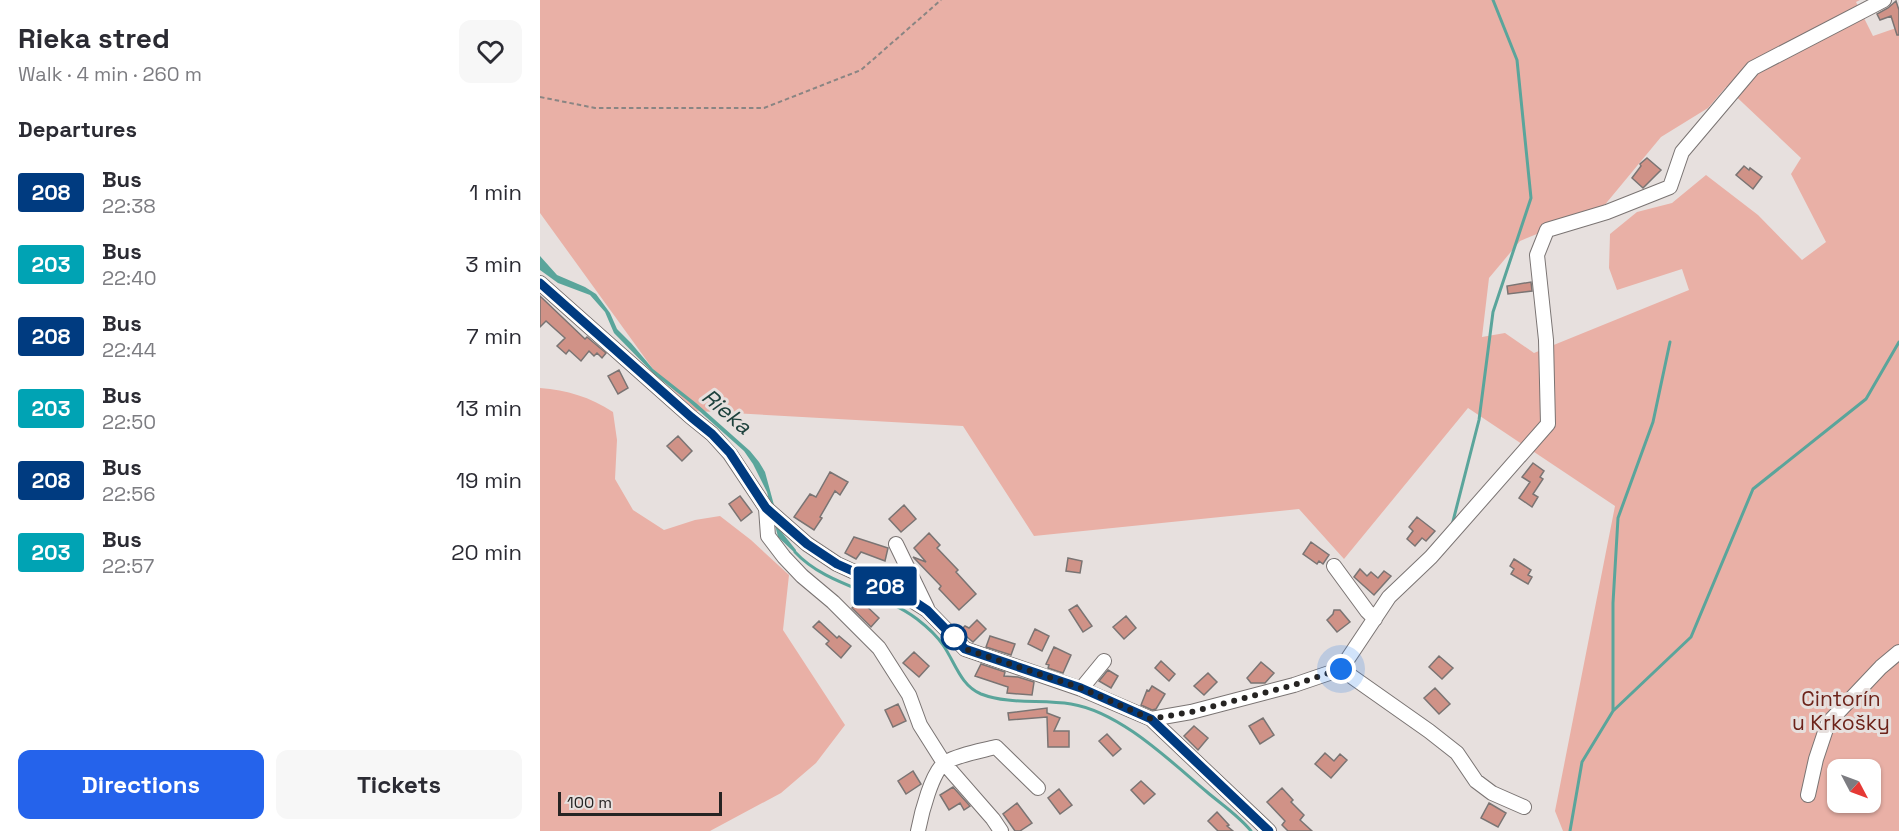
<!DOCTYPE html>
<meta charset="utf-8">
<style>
:root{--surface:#fff;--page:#f7f7f7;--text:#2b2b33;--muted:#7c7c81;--accent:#2563eb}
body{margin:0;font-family:"Space Grotesk",sans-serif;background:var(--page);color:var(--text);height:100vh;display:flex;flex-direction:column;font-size:22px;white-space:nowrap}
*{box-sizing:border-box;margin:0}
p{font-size:20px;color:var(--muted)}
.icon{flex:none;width:33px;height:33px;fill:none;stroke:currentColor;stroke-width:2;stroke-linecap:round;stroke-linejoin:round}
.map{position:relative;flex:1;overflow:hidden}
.details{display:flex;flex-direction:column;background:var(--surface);width:540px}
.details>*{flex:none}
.badge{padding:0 12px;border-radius:4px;font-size:21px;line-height:39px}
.needle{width:39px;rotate:131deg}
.fabs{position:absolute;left:1287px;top:759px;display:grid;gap:12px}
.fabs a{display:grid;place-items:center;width:54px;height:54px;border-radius:12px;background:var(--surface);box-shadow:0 2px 4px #0004;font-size:30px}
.scale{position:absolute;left:18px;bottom:15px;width:164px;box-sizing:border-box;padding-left:6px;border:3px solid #262423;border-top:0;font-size:16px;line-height:21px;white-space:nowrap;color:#262423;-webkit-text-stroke:4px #e7e0de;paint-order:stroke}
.you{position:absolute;width:30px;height:30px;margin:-15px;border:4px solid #fff;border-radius:50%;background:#1a73e8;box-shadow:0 0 0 9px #1a73e833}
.map>.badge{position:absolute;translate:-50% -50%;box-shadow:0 0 0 3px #fff}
h2{padding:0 18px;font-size:22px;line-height:54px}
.round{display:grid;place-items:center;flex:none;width:63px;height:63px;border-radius:12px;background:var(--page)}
.headline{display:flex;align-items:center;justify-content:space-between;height:102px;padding:0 18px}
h1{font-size:28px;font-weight:700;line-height:45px}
.action{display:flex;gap:12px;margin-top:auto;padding:12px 18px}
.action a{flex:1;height:69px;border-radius:12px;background:var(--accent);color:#fff;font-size:24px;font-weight:700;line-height:69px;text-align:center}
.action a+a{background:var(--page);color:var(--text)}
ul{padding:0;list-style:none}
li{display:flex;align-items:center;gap:18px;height:72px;padding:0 18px}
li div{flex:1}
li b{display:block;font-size:22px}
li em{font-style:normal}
li .badge{min-width:66px;font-weight:700;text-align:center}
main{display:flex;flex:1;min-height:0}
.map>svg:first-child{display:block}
</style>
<main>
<section class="details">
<div class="headline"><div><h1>Rieka stred</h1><p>Walk · 4 min · 260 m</p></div><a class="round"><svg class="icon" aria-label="heart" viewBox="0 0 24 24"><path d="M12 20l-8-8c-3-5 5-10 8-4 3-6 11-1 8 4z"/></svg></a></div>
<h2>Departures</h2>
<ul>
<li><span class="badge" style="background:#003b80;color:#fff">208</span><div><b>Bus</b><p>22:38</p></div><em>1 min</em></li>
<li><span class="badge" style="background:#00a3b4;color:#fff">203</span><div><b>Bus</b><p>22:40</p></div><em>3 min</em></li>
<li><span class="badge" style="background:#003b80;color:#fff">208</span><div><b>Bus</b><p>22:44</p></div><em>7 min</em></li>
<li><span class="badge" style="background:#00a3b4;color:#fff">203</span><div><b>Bus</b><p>22:50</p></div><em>13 min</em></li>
<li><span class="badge" style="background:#003b80;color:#fff">208</span><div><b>Bus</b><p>22:56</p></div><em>19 min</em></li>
<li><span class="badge" style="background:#00a3b4;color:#fff">203</span><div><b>Bus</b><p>22:57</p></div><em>20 min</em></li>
</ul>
<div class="action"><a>Directions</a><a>Tickets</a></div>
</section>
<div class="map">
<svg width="1359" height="831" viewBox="0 0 1359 831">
<rect width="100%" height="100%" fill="#e7e0de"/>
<path fill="#e9b0a6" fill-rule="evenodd" d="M0,0H1320L1316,2L1333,36L1359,27V831H1023L1015,811L1075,506L928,408L804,559L759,509L494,536L423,426L156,411L118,376L0,213ZM1186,87L1261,158L1251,174L1286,242L1262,260L1218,215L1166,175L1132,203L1097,212L1070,234L1069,268L1077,290L1142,269L1149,290L994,353L965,333L942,337L949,278L980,241L1063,207L1121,137L1168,108ZM1298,770H1330V802H1298Z
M0,388C27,390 50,397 73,412L77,440L75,479L93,510L124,530L155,520L180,516L211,540L249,575L243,630L305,725L276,763L241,793L170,831H0Z"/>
<path fill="#5aa59b" d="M0,256L17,275L45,287L56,294L70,313L77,329L91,343L113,369L156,403L210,451L219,462L225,472L234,505L240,511V530L256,550V554L238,537L227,492L213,464L204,451L148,401L115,375L74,333L65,312L50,295L18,283L0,270Z"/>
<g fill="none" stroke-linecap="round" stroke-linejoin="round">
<path stroke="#5aa59b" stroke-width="3" d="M912,525L939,420L953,312L991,198L977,60L953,0
M255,552C286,586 340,591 377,619C386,626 397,636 403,645C415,662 420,685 441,694C470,705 501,699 531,704C580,712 629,760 667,792C681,804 699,816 711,831
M1073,711L1151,637L1213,489L1326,399L1359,342
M1030,831L1042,762L1073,711V603L1078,518L1113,422L1130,342"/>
</g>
<path fill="#d09287" stroke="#7a7473" stroke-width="1.5" d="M1356,1L1359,10V35H1357L1351,16L1340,20L1337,14L1348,8Z
M1107,158L1121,170L1103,188L1092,178L1101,166L1100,164Z
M1204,166L1209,170L1210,168L1222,177L1213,189L1196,175Z
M991,282L992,291L968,294L967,286Z
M0,296L45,339L47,337L66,353L62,358L57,353L54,356L49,351L41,361L29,350L26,354L17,346L25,338L6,321L0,327Z
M79,370L88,388L78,394L68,376Z
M138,436L152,451L142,461L127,446Z
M993,463L1004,471L1000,477L1003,479L993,494L998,497L992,507L979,498L990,482L982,477Z
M290,472L308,482L300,495L295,491L280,517L282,518L274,530L254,517L270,494L276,497Z
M200,496L212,512L201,521L189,504Z
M364,505L376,519L361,532L349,519Z
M877,517L895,531L886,541L882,538L875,546L867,539L873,531L869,527Z
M389,533L400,545L397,548L418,570L416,572L436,594L419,610L399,589L401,586L373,557L386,562L374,548Z
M314,537L348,548L345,561L321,552L316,559L305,553Z
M771,542L789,555L783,564L779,561L777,564L763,554Z
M528,558L542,561L540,573L526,571Z
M974,559L991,570L988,575L992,577L988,584L971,574L974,569L970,566Z
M820,569L827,576L831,572L838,578L844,571L851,576L834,595L814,577Z
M320,600L339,618L331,627L312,608Z
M537,605L552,626L543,632L529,610Z
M794,610H800L810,622L797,632L787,620L793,614Z
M586,616L596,628L584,639L573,627Z
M437,620L446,629L433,642L420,631L425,626L429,628Z
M279,621L297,638L299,636L311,646L301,658L286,644L289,641L273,627Z
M495,629L509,636L502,651L488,644Z
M450,636L475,644L471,655L446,647Z
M514,647L531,655L523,673L508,668L509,665L506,664Z
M374,652L389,666L379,677L363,663Z
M899,656L913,668L902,679L889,667Z
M621,661L635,674L629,681L615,668Z
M721,662L734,673L725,683H711L707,678Z
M441,664L465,672L464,676L478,677L494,682L492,695L467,693L468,687L435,676Z
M568,670L578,676L571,688L559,681Z
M668,673L677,682L664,695L654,686Z
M612,686L625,694L616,709L612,710L601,705L607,690L609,691Z
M895,688L910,704L899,714L884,698Z
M358,704L366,721L353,727L345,710Z
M507,708V713L520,718L514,731H529V747H508L507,717L469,720L468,713Z
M723,718L734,735L720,744L709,726Z
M654,726L668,738L658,750L644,736Z
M567,734L581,749L573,756L559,741Z
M785,753L794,761L800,754L807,760L791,778L775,764Z
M373,771L381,784L366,794L358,781Z
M601,781L615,794L604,804L591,790Z
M413,787L430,806L424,810L420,803L409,810L400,795Z
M742,788L753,800L751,802L764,815L760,820L772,831H748L742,825L745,821L727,802Z
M519,789L532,805L520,814L508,798Z
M477,803L492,823L480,831H475L463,814Z
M949,803L966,813L958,827L941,818Z
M677,812L689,825L687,826L693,831H678L668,821Z"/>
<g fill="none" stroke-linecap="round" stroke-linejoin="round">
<g stroke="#7a7473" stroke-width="16">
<path id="minor" d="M0,283L151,417L172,434L190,454L226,508L267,544L297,564L360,593L387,610L425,649L541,689L611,719L729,831
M226,508L228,536L244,557L262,576L293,602L339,648L369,695L380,725L404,763L453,819L461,831
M356,544L387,608
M794,566L827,611L835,619
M801,669L889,731L917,753L936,781L952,793L984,807
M541,689L564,661
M611,719L651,712L754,685L801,669L849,597L891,557L1008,424L1006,340L997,255L1007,230L1067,212L1130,187L1142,152L1213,68L1344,0
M1268,795L1276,759L1288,723L1341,667L1359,652
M378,831C381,815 392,770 406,762C421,754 440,751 456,747L498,788"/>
</g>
<path stroke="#8a8583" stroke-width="2" stroke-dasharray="4.5 3" stroke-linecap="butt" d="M0,97L55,108H224L321,70L401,0"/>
<use href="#minor" stroke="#fff" stroke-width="14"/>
</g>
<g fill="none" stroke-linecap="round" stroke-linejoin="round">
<g stroke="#fff" stroke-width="14">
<path id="line" d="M0,283L151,417L172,434L190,453L226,508L267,544L297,564L360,592L387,610L425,649L541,688L611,719L729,831"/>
</g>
<use href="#line" stroke="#003b80" stroke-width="9"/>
<path stroke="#262423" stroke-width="6" stroke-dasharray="0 10.8" d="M414,637L409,633L425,649L541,688L611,719L651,712L754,685L801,669"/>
</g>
<circle fill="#fff" stroke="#003b80" stroke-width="3" cx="414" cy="637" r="12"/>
<g text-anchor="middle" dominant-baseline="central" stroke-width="6" stroke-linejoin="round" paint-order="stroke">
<g font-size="21" fill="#6d231a" stroke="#e7e0de">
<text x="1301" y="698">Cintorín<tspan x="1301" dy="24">u Krkošky</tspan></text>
</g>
<g font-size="22" font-style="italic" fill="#1e423d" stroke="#e7e0de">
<text transform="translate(187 411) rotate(40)">Rieka</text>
</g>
</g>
</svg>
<div class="fabs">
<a><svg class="needle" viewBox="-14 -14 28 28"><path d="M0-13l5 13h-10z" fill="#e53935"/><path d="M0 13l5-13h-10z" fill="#7c7c81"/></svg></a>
</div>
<div class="scale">100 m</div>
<div class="you" style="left:801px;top:669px"></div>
<b class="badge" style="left:345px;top:586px;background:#003b80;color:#fff">208</b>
</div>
</main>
